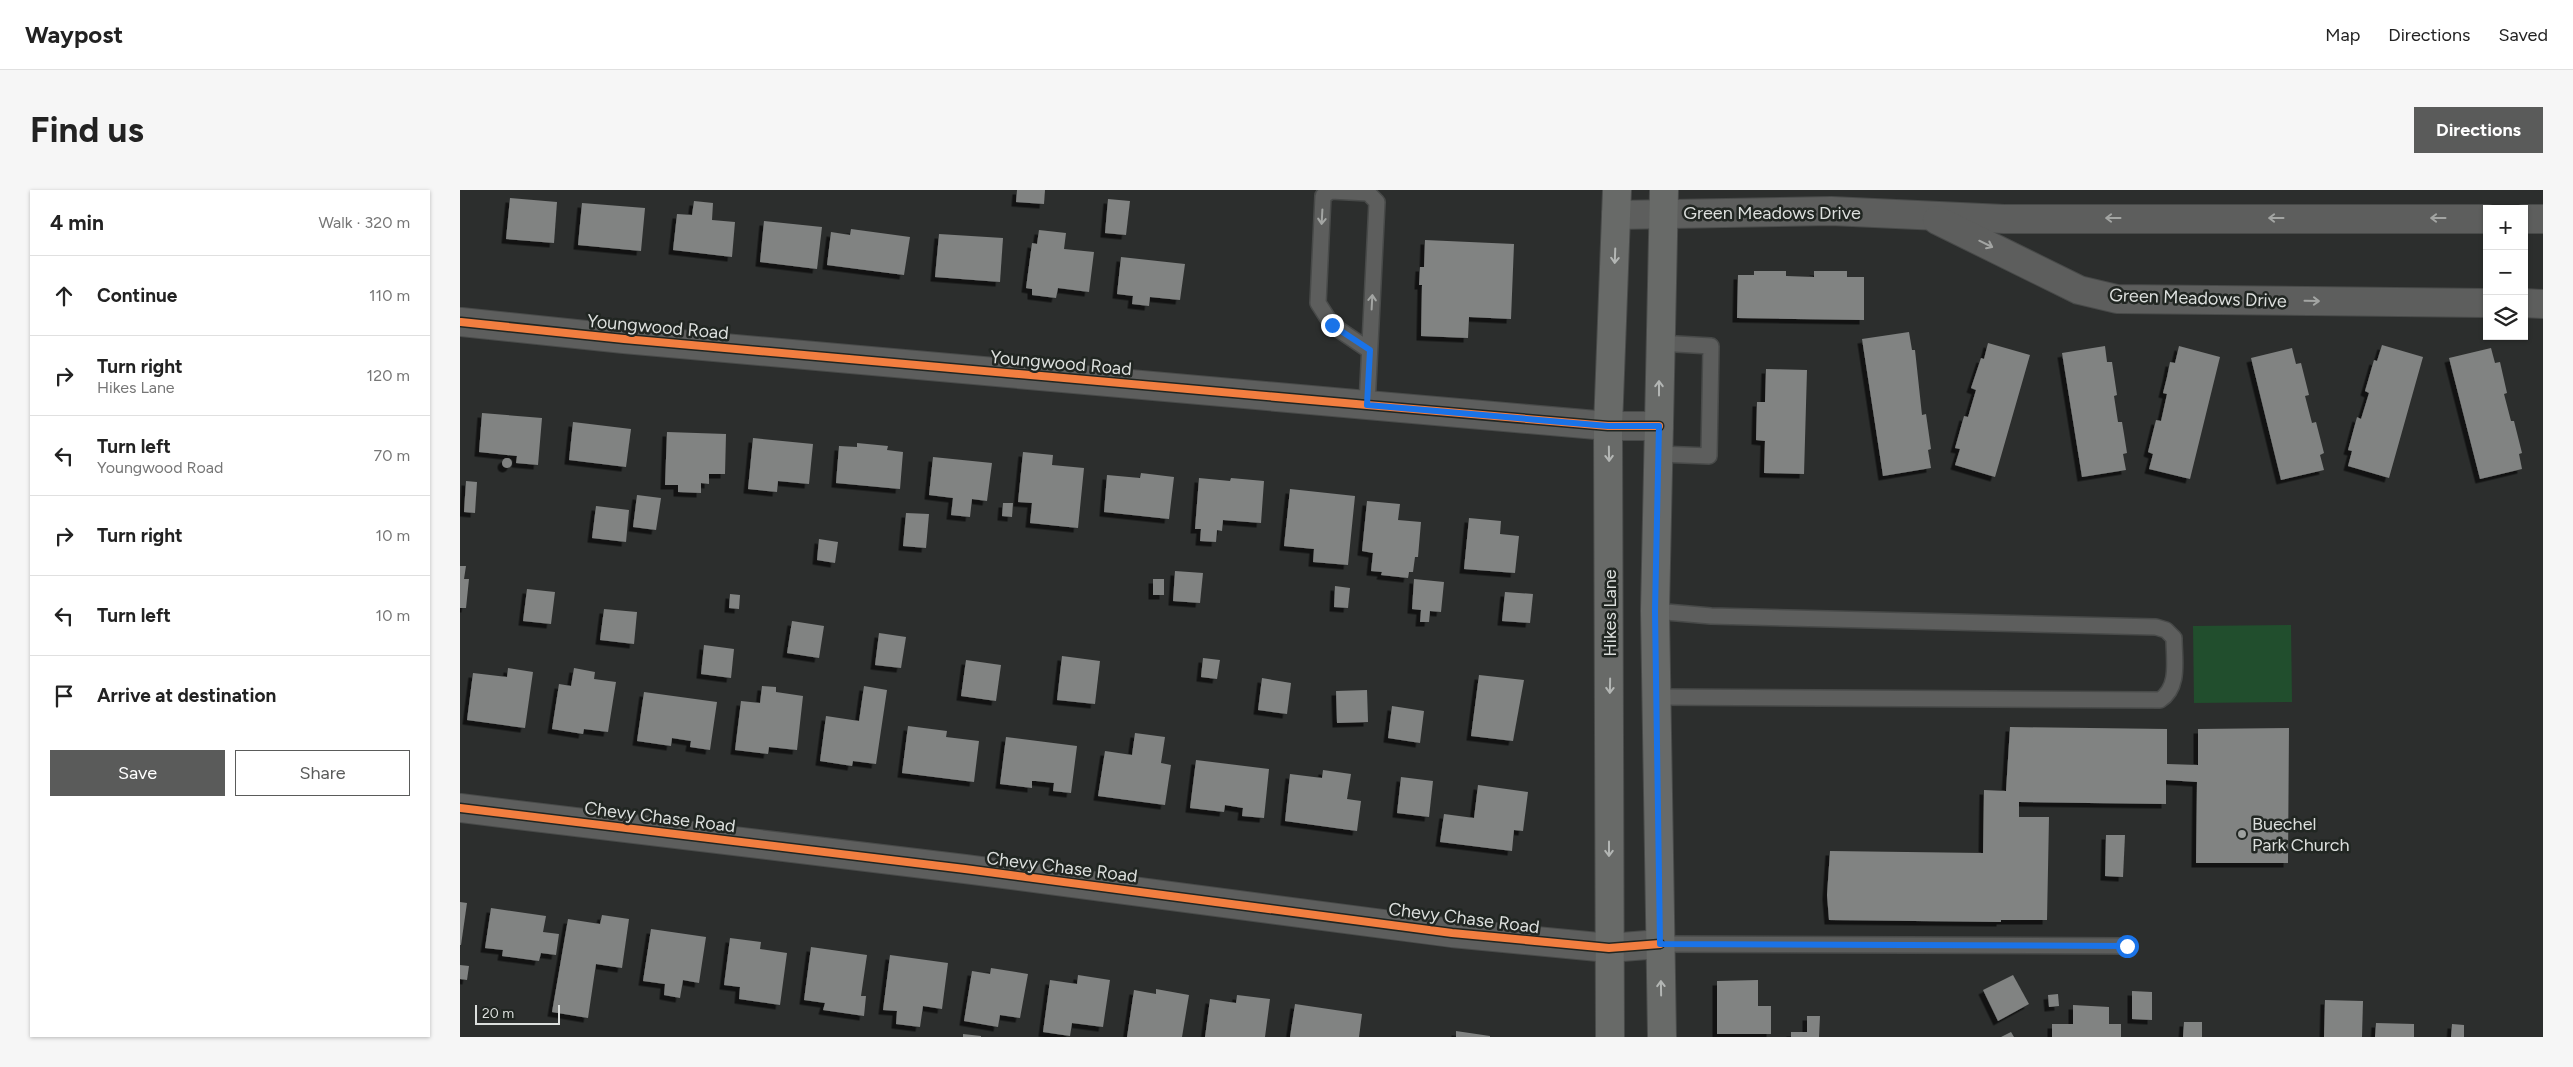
<!DOCTYPE html>
<html lang="en">
<head>
<meta charset="utf-8">
<style>
	body { margin:0; font-family:Figtree,sans-serif; background:#f6f6f6; color:#222 }
	.controls { position:absolute; right:15px; top:15px; display:grid; overflow:hidden; border-radius:0px; box-shadow:0 1px 4px #0004 }
	.controls button { width:45px; height:45px; display:grid; place-items:center; padding:0; border:0; border-bottom:1px solid #e0e0e0; background:#fff; color:#222; font:25px sans-serif }
	.scale { position:absolute; left:15px; bottom:12px; width:85px; box-sizing:border-box; padding-left:5px; border:2px solid #dcdfdd; border-top:0; font-size:14px; line-height:18px; white-space:nowrap; color:#dcdfdd; -webkit-text-stroke:4px #212622; paint-order:stroke }
	.stop { position:absolute; width:15px; height:15px; margin:-11px; border:4px solid #1a73e8; border-radius:50%; background:#fff }
	.stop.end { background:#1a73e8; border-color:#fff; box-shadow:0 1px 5px #0008 }
	.list { margin:0; padding:0; list-style:none }
	h2 { display:flex; justify-content:space-between; align-items:center; height:65px; margin:0; padding:0 20px; font-size:21px }
	h2 small { font-size:16px; font-weight:400; color:#767676 }
	.list li { display:grid; grid-template-columns:32px 1fr auto; gap:15px; align-items:center; box-sizing:border-box; height:80px; padding:0 20px; border-top:1px solid #e0e0e0 }
	.list b { display:block; font-size:19px; white-space:nowrap }
	.list p { margin:0; font-size:16px; white-space:nowrap; color:#767676 }
	.list em { font-size:16px; font-style:normal; color:#767676 }
	.actions { display:flex; gap:10px; padding:15px 20px }
	.actions a { flex:1; padding:11px 0; border:1px solid #5a5b5a; border-radius:0px; text-align:center; font-size:18px; color:#5a5b5a }
	.actions .main { background:#5a5b5a; color:#fff }
	.icon { flex:none; width:28px; height:28px; fill:none; stroke:currentColor; stroke-width:2; stroke-linecap:round; stroke-linejoin:round }
	.map { position:relative; flex:none; width:2083px; height:847px; overflow:hidden; border-radius:0px }
	header { display:flex; align-items:center; gap:30px; box-sizing:border-box; height:70px; padding:0 25px; background:#fff; border-bottom:1px solid #e0e0e0 }
	header strong { font-size:24px }
	nav { display:flex; gap:28px; margin-inline-start:auto; font-size:18px }
	.intro { display:flex; align-items:center; justify-content:space-between; box-sizing:border-box; height:120px; padding:0 30px }
	h1 { margin:0; font-size:35px }
	.button { padding:12px 22px; border-radius:0px; background:#5a5b5a; color:#fff; font-size:18px; font-weight:700 }
	main { display:flex; gap:30px; padding:0 30px }
	aside { flex:1; background:#fff; border-radius:0px; box-shadow:0 1px 4px #0004 }
	.map>svg:first-child { display:block }
	.green { fill:#214e2d }
	.building { fill:#818382; filter:url(#shadow) }
	.lines { fill:none; stroke-linecap:round; stroke-linejoin:round }
	.service-casing { stroke:#484a49; stroke-width:18 }
	.minor-casing { stroke:#484a49; stroke-width:30 }
	.secondary-casing { stroke:#484a49; stroke-width:30 }
	.service { stroke:#5d5e5d; stroke-width:15 }
	.minor { stroke:#5d5e5d; stroke-width:28 }
	.secondary { stroke:#686a68; stroke-width:28 }
	.cycleway-casing { stroke:#212622; stroke-width:11 }
	.cycleway { stroke:#f27e40; stroke-width:8 }
	.oneway { stroke:#a3a5a3 }
	.oneway2 { stroke:#b3b6b4 }
	.route { stroke:#1a73e8; stroke-width:6 }
	.poi-dot { fill:#9ea19f; stroke:#212622; stroke-width:2 }
	.labels { text-anchor:middle; dominant-baseline:central; stroke-width:5; stroke-linejoin:round; paint-order:stroke }
	.street-label { font-size:18px; fill:#dcdfdd; stroke:#212622 }
	.poi-label { font-size:18px; fill:#dcdfdd; stroke:#212622; text-anchor:start }
</style>
</head>
<body>
<header>
<strong>Waypost</strong>
<nav><a>Map</a><a>Directions</a><a>Saved</a></nav>
</header>
<div class="intro"><h1>Find us</h1><a class="button">Directions</a></div>
<main>
<aside>
<h2>4 min<small>Walk · 320 m</small></h2>
<ul class="list">
<li><svg class="icon" aria-label="ahead" viewBox="0 0 24 24"><path d="M12 20V5M6 11l6-6 6 6"/></svg><div><b>Continue</b></div><em>110 m</em></li>
<li><svg class="icon" aria-label="right" viewBox="0 0 24 24"><path d="M7 20v-9h11M14 6l5 5-5 5"/></svg><div><b>Turn right</b><p>Hikes Lane</p></div><em>120 m</em></li>
<li><svg class="icon" aria-label="left" viewBox="0 0 24 24"><path d="M17 20v-9H6M10 6l-5 5 5 5"/></svg><div><b>Turn left</b><p>Youngwood Road</p></div><em>70 m</em></li>
<li><svg class="icon" aria-label="right" viewBox="0 0 24 24"><path d="M7 20v-9h11M14 6l5 5-5 5"/></svg><div><b>Turn right</b></div><em>10 m</em></li>
<li><svg class="icon" aria-label="left" viewBox="0 0 24 24"><path d="M17 20v-9H6M10 6l-5 5 5 5"/></svg><div><b>Turn left</b></div><em>10 m</em></li>
<li><svg class="icon" aria-label="arrive" viewBox="0 0 24 24"><path d="M6 21V4h12l-3 4 3 4H6"/></svg><div><b>Arrive at destination</b></div></li>
</ul>
<div class="actions"><a class="main">Save</a><a>Share</a></div>
</aside>
<div class="map">
<svg width="2083" height="847" viewBox="0 0 2083 847">
	<defs>
		<filter id="shadow"><feDropShadow dx="-4.5" dy="4.5" stdDeviation="0" flood-color="#0009"/></filter>
	</defs>
	<rect width="100%" height="100%" fill="#2c2e2d"/>
	<polygon class="green" points="1831,435 1832,512 1734,513 1733,436"/>
	<g class="building">
		<polygon points="557,0 585,0 584,14 556,12"/>
		<polygon points="50,8 97,12 94,53 46,49"/>
		<polygon points="648,9 670,11 666,45 645,43"/>
		<polygon points="234,11 253,13 252,30 275,32 272,67 213,60 217,24 232,25"/>
		<polygon points="122,13 185,18 181,61 118,55"/>
		<polygon points="304,31 362,37 357,79 300,72"/>
		<polygon points="391,39 450,47 444,85 367,75 371,42 390,45"/>
		<polygon points="579,40 606,43 604,59 634,62 629,102 598,98 596,108 572,105 572,99 566,98 572,53 577,54"/>
		<polygon points="479,44 543,48 540,92 475,87"/>
		<polygon points="965,50 1054,54 1051,129 1009,127 1008,148 961,146 962,95 959,95 960,77 964,77"/>
		<polygon points="661,67 725,74 720,110 690,107 689,116 672,114 673,106 657,104"/>
		<polygon points="1294,81 1326,81 1326,86 1354,87 1354,81 1387,81 1387,87 1404,87 1404,130 1277,128 1278,85 1294,85"/>
		<polygon points="1449,142 1452,160 1455,160 1462,225 1466,224 1471,259 1468,260 1471,278 1423,286 1402,149"/>
		<polygon points="1528,153 1570,165 1535,287 1495,275 1500,259 1495,258 1504,226 1508,227 1516,200 1511,198 1521,168 1524,169"/>
		<polygon points="1922,155 1963,167 1929,288 1888,276 1892,261 1888,260 1897,227 1901,229 1909,203 1905,201 1914,170 1917,171"/>
		<polygon points="1645,156 1647,172 1652,172 1657,205 1654,206 1658,232 1662,232 1664,244 1667,263 1663,264 1666,280 1622,287 1602,163"/>
		<polygon points="1719,156 1760,167 1730,289 1689,279 1693,264 1688,262 1696,230 1701,231 1707,204 1703,203 1707,187 1710,172 1715,173"/>
		<polygon points="1832,158 1836,174 1841,173 1849,205 1845,206 1852,233 1856,232 1864,263 1860,265 1864,280 1821,290 1791,168"/>
		<polygon points="2031,158 2035,173 2040,172 2047,203 2044,204 2051,231 2054,231 2062,263 2059,264 2062,279 2020,289 1989,168"/>
		<polygon points="1306,179 1347,180 1344,284 1304,283 1305,251 1296,250 1297,212 1305,212"/>
		<polygon points="22,223 82,228 78,275 56,273 57,266 19,262"/>
		<polygon points="113,232 171,239 166,277 109,270"/>
		<polygon points="207,242 266,244 265,284 249,284 249,294 241,293 241,303 218,302 218,295 205,295"/>
		<polygon points="293,248 353,254 349,294 318,291 317,302 288,299"/>
		<polygon points="397,253 428,256 427,260 443,262 440,299 376,293 379,256 397,257"/>
		<polygon points="563,262 593,265 592,275 624,278 618,338 570,333 572,313 558,312"/>
		<polygon points="473,267 532,273 527,311 512,309 510,327 491,325 493,308 469,305"/>
		<circle cx="47" cy="273" r="5"/>
		<polygon points="681,283 714,287 709,329 644,322 647,285 680,288"/>
		<polygon points="739,288 770,291 771,288 804,291 801,333 763,330 762,341 757,340 756,352 740,351 741,339 735,339"/>
		<polygon points="6,291 17,292 15,323 4,322"/>
		<polygon points="830,299 895,306 888,375 853,372 854,359 824,356"/>
		<polygon points="177,305 201,308 196,340 173,337"/>
		<polygon points="907,311 940,314 938,330 961,332 958,367 955,367 953,382 949,382 948,388 921,385 922,382 911,381 913,363 902,361"/>
		<polygon points="543,313 553,313 552,327 542,326"/>
		<polygon points="136,316 169,320 166,352 132,348"/>
		<polygon points="446,323 469,324 466,358 443,356"/>
		<polygon points="1009,328 1041,331 1040,344 1059,346 1055,383 1004,379"/>
		<polygon points="359,349 378,352 375,373 357,370"/>
		<polygon points="0,376 6,376 4,389 9,389 6,418 0,418"/>
		<polygon points="715,381 743,383 740,413 713,411"/>
		<rect x="693" y="389" width="11" height="16"/>
		<polygon points="954,389 984,392 981,422 970,421 969,432 960,432 961,420 952,419"/>
		<polygon points="875,396 890,398 888,418 874,417"/>
		<polygon points="67,399 95,402 91,434 63,431"/>
		<polygon points="1045,402 1073,404 1070,433 1042,431"/>
		<polygon points="270,404 280,405 279,419 269,418"/>
		<polygon points="144,419 177,422 174,454 140,450"/>
		<polygon points="332,431 364,436 359,468 327,463"/>
		<polygon points="419,443 446,447 441,478 415,475"/>
		<polygon points="244,455 274,459 271,488 241,484"/>
		<polygon points="602,466 640,471 635,514 597,510"/>
		<polygon points="743,468 760,470 757,489 741,487"/>
		<polygon points="506,470 541,475 536,511 501,506"/>
		<polygon points="48,478 73,482 65,538 7,530 13,483 47,487"/>
		<polygon points="114,478 135,482 134,489 156,492 148,542 124,539 123,544 92,539 99,494 111,496"/>
		<polygon points="1019,485 1064,490 1053,551 1011,546"/>
		<polygon points="802,488 831,493 827,524 798,520"/>
		<polygon points="302,496 316,497 316,502 343,506 337,560 309,557 308,564 275,560 281,511 300,513"/>
		<polygon points="404,496 427,500 416,574 393,571 392,576 360,571 366,526 399,531"/>
		<polygon points="907,500 908,532 877,533 876,501"/>
		<polygon points="184,502 257,512 250,560 230,557 231,551 212,548 211,556 177,551"/>
		<polygon points="932,516 964,521 960,553 928,548"/>
		<polygon points="448,536 487,541 486,547 519,551 514,592 442,583"/>
		<polygon points="1550,537 1707,539 1707,574 1738,575 1738,539 1829,538 1828,673 1736,673 1737,592 1706,590 1706,614 1559,612 1559,627 1589,627 1587,730 1541,730 1541,732 1369,730 1367,705 1370,661 1523,663 1524,600 1546,601"/>
		<polygon points="675,543 705,547 701,573 711,575 705,615 638,606 645,561 672,565"/>
		<polygon points="546,547 617,556 611,603 593,601 594,593 576,591 572,591 572,598 540,594"/>
		<polygon points="736,570 809,579 804,628 782,626 783,618 765,615 764,622 730,618"/>
		<polygon points="863,580 891,584 887,609 901,611 897,641 825,631 830,584 862,588"/>
		<polygon points="941,587 973,591 969,627 937,623"/>
		<polygon points="1018,595 1068,602 1063,641 1054,640 1052,661 980,652 984,624 1014,628"/>
		<polygon points="1646,645 1665,645 1663,687 1645,686"/>
		<polygon points="0,712 7,713 1,755 0,755"/>
		<polygon points="31,718 86,726 83,742 99,744 96,765 81,763 79,771 42,766 43,760 25,758"/>
		<polygon points="142,725 169,729 162,778 136,774 128,828 92,822 108,729 140,734"/>
		<polygon points="191,739 246,747 239,793 223,790 220,808 204,805 205,794 183,791"/>
		<polygon points="270,748 301,752 300,759 327,763 320,815 279,809 280,797 264,795"/>
		<polygon points="351,757 407,765 401,806 406,806 404,826 363,820 365,813 344,810"/>
		<polygon points="430,765 488,773 482,819 463,816 460,837 436,834 437,821 423,820"/>
		<polygon points="0,775 9,776 7,790 0,789"/>
		<polygon points="531,778 568,784 560,828 540,825 538,837 504,831 512,781 530,784"/>
		<polygon points="618,785 650,790 643,837 612,833 610,846 583,842 590,790 617,794"/>
		<polygon points="1553,785 1569,814 1538,831 1523,800"/>
		<polygon points="1298,790 1298,816 1311,816 1311,844 1257,844 1257,791"/>
		<polygon points="696,799 729,805 722,847 667,847 674,800 696,804"/>
		<polygon points="1672,801 1692,802 1692,830 1672,829"/>
		<polygon points="1598,804 1599,816 1589,817 1588,805"/>
		<polygon points="777,805 810,809 805,847 745,847 750,809 776,813"/>
		<polygon points="1865,810 1903,811 1902,847 1864,847"/>
		<polygon points="835,814 902,824 899,847 830,847"/>
		<polygon points="1613,815 1649,817 1649,834 1661,834 1661,847 1592,847 1592,834 1613,834"/>
		<polygon points="1347,826 1360,826 1359,847 1331,847 1331,842 1347,842"/>
		<polygon points="1724,832 1742,832 1742,847 1723,847"/>
		<polygon points="1916,833 1954,834 1954,847 1915,847"/>
		<polygon points="1992,834 2004,835 2004,847 1991,847"/>
		<polygon points="996,841 1030,846 1030,847 996,847"/>
		<polygon points="1551,842 1554,847 1541,847"/>
		<polygon points="503,844 521,846 521,847 503,847"/>
	</g>
	<g class="lines">
		<g class="service-casing">
			<g id="service">
				<polyline points="907,215 917,12 908,3 871,1 863,6 858,113 872,135 909,160"/>
				<polyline points="1199,264 1249,266 1251,156 1199,153"/>
				<path d="M1195 421 1251 426 1696 437 1706 440 1714 448C1714 470 1720 497 1700 510L1197 507"/>
				<polyline points="1200,754 1667,756"/>
			</g>
		</g>
		<g class="minor-casing">
			<g id="minor">
				<polyline points="1156,25 1371,21 1544,29 2027,29"/>
				<polyline points="2064,29 2083,29"/>
				<polyline points="1477,30 1619,100 1657,109 2027,113"/>
				<polyline points="2064,113 2083,114"/>
				<polyline points="1,132 164,149 907,215 1148,236 1199,236"/>
				<polyline points="0,618 505,679 992,743 1149,758 1200,754"/>
			</g>
		</g>
		<g class="secondary-casing">
			<g id="secondary">
				<polyline points="1150,847 1148,236 1157,0"/>
				<polyline points="1202,847 1195,421 1204,0"/>
			</g>
		</g>
		<use href="#service" class="service"/>
		<use href="#minor" class="minor"/>
		<use href="#secondary" class="secondary"/>
		<g class="cycleway-casing">
			<g id="cycleway">
				<polyline points="1,132 164,149 907,215 1148,236 1199,236"/>
				<polyline points="0,618 505,679 992,743 1149,758 1200,754"/>
			</g>
		</g>
		<use href="#cycleway" class="cycleway"/>
	</g>
	<defs><path id="oneway-shaft" d="M-6 0H5M1.5-3L5.5 0L1.5 3" fill="none" stroke-width="1.6" stroke-linecap="round" stroke-linejoin="round" transform="scale(1.25)"/></defs>
	<g class="oneway">
		<use href="#oneway-shaft" transform="translate(862 27) rotate(93)"/>
		<use href="#oneway-shaft" transform="translate(1653 28) rotate(-180)"/>
		<use href="#oneway-shaft" transform="translate(1816 28) rotate(-180)"/>
		<use href="#oneway-shaft" transform="translate(1978 28) rotate(-180)"/>
		<use href="#oneway-shaft" transform="translate(1526 54) rotate(26)"/>
		<use href="#oneway-shaft" transform="translate(1852 111) rotate(1)"/>
		<use href="#oneway-shaft" transform="translate(912 112) rotate(-87)"/>
	</g>
	<g class="oneway2">
		<use href="#oneway-shaft" transform="translate(1155 66) rotate(92)"/>
		<use href="#oneway-shaft" transform="translate(1199 198) rotate(-90)"/>
		<use href="#oneway-shaft" transform="translate(1149 264) rotate(89)"/>
		<use href="#oneway-shaft" transform="translate(1150 496) rotate(91)"/>
		<use href="#oneway-shaft" transform="translate(1149 659) rotate(90)"/>
		<use href="#oneway-shaft" transform="translate(1201 798) rotate(-91)"/>
	</g>
	<g class="lines">
		<polyline class="route" points="872,135 910,160 907,215 1148,236 1199,236 1195,421 1200,754 1667,756"/>
	</g>
	<circle class="poi-dot" cx="1782" cy="644" r="5"/>
	<g class="labels">
		<g class="street-label">
			<text x="1312" y="23">Green Meadows Drive</text>
			<text transform="translate(1738 108) rotate(2)">Green Meadows Drive</text>
			<text transform="translate(198 137) rotate(5)">Youngwood Road</text>
			<text transform="translate(601 173) rotate(5)">Youngwood Road</text>
			<text transform="translate(1150 423) rotate(-90)">Hikes Lane</text>
			<text transform="translate(200 627) rotate(7)">Chevy Chase Road</text>
			<text transform="translate(602 677) rotate(7)">Chevy Chase Road</text>
			<text transform="translate(1004 728) rotate(7)">Chevy Chase Road</text>
		</g>
		<g class="poi-label">
			<text x="1792" y="634">Buechel<tspan x="1792" dy="21">Park Church</tspan></text>
		</g>
	</g>
</svg>
<div class="controls">
<button>+</button>
<button>−</button>
<button><svg class="icon" aria-label="layers" viewBox="0 0 24 24"><path d="M12 4l9 5-9 5-9-5zM3 14l9 5 9-5"/></svg></button>
</div>
<div class="scale">20 m</div>
<div class="stop" style="left:1667px;top:756px"></div>
<div class="stop end" style="left:872px;top:135px"></div>
</div>
</main>
</body>
</html>
